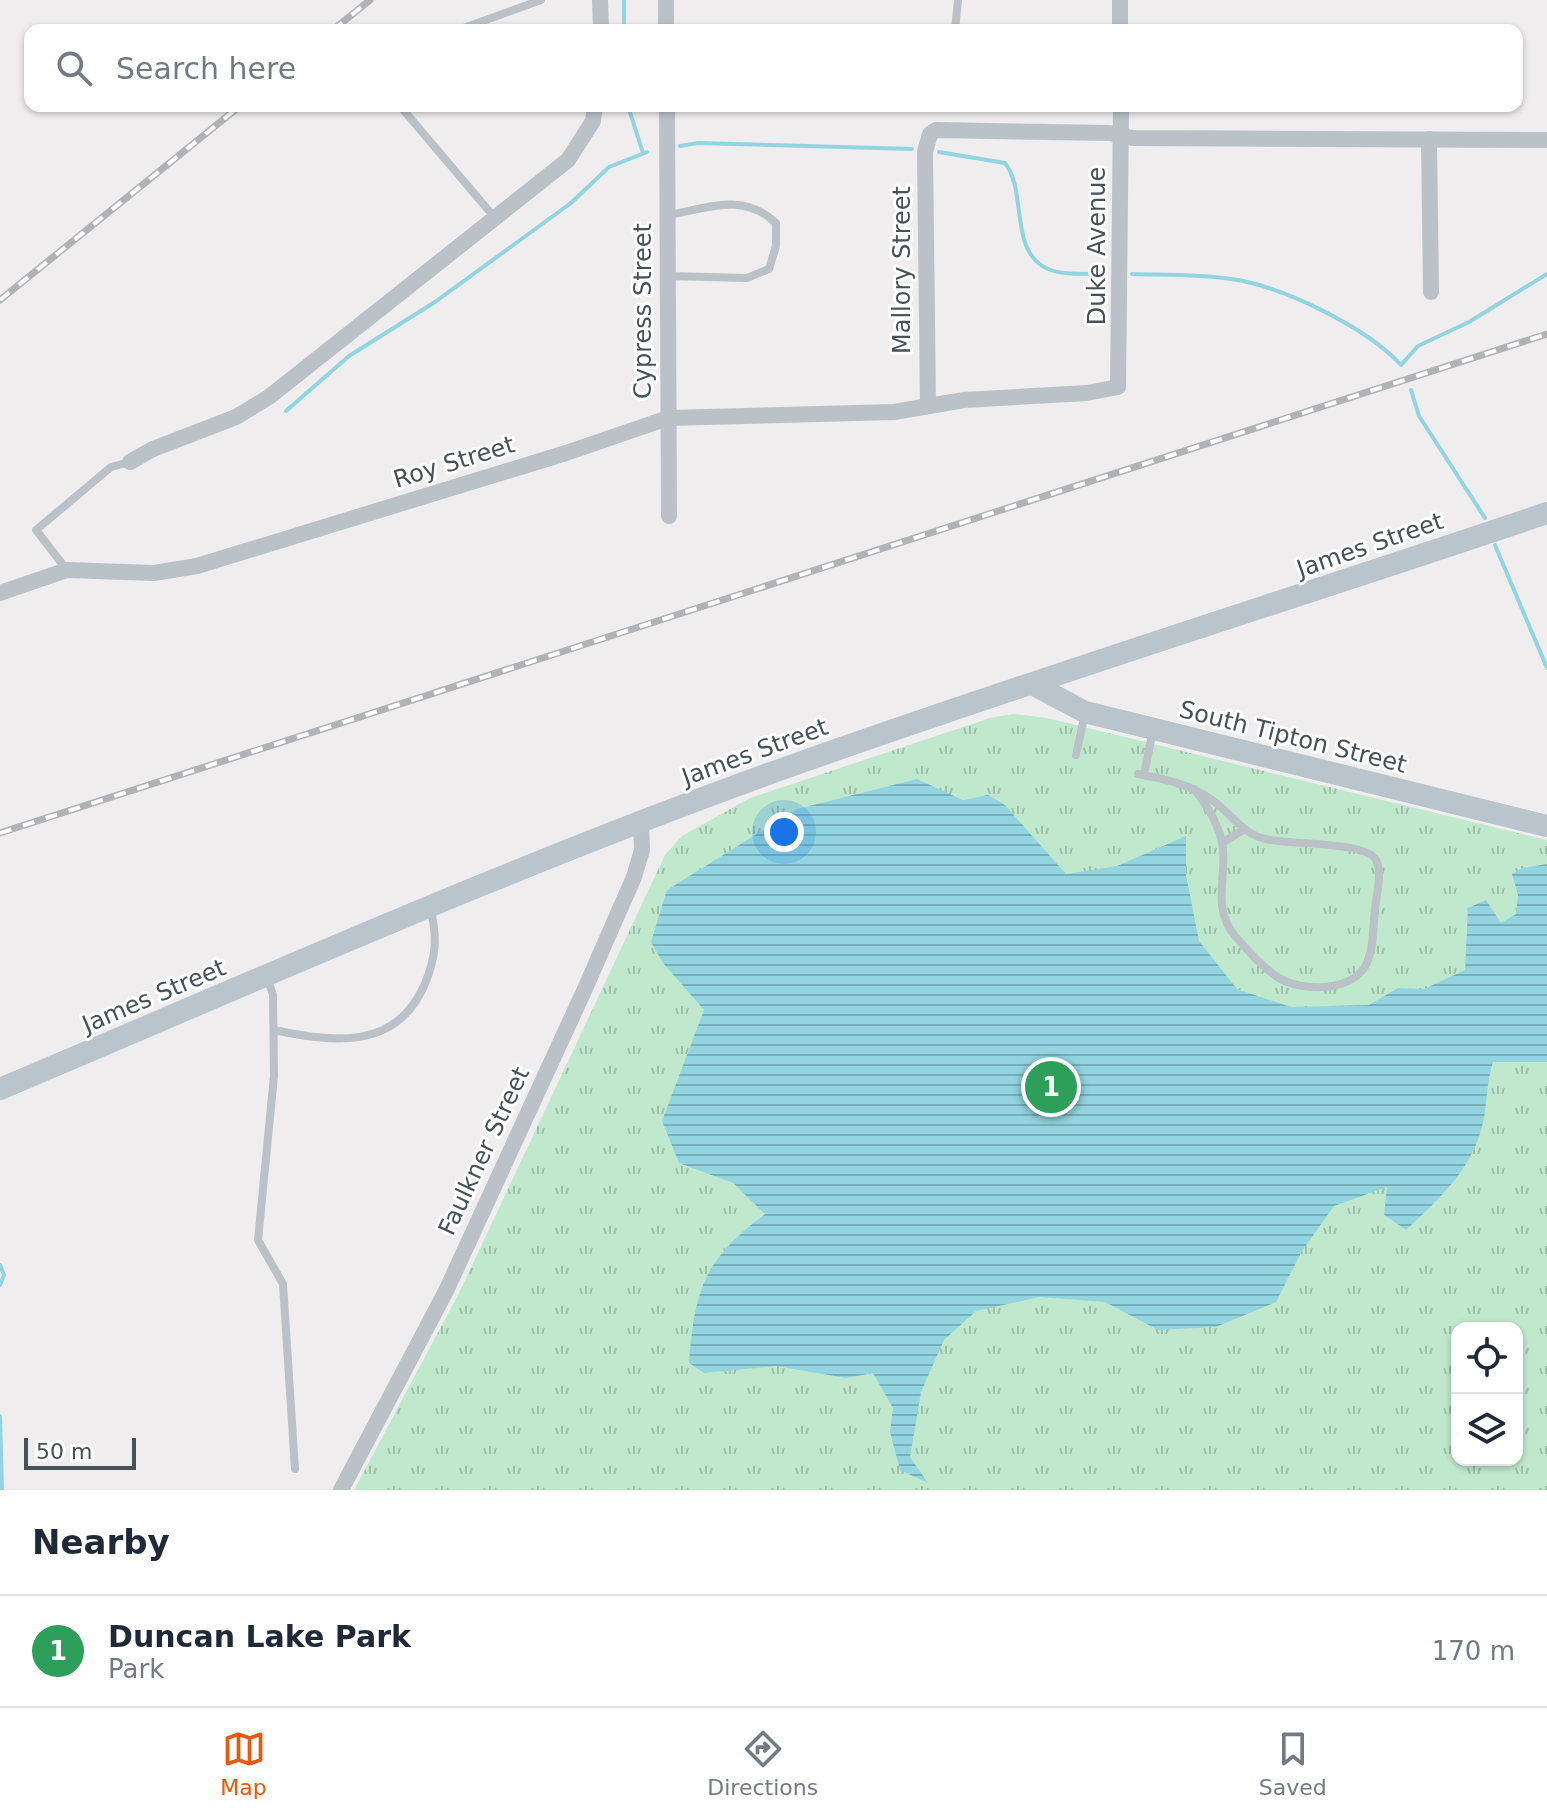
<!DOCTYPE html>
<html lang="en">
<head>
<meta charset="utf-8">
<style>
	body { margin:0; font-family:"DejaVu Sans",sans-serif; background:#f2f2f3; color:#1f2937 }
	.controls { position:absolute; right:24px; bottom:24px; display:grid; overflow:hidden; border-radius:16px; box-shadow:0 2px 6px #0004 }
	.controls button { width:72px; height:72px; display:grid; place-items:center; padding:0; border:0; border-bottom:2px solid #e0e1e3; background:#fff; color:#1f2937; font:40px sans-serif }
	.scale { position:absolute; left:24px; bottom:20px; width:112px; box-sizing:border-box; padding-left:8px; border:4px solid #475157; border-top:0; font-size:22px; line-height:28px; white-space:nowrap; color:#475157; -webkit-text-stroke:6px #fff; paint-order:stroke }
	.you { position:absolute; left:784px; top:832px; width:28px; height:28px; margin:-20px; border:6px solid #fff; border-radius:50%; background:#1a73e8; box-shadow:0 0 0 12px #1a73e833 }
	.badge { display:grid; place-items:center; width:52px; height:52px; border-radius:50%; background:#ea580c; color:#fff; font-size:26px; font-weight:700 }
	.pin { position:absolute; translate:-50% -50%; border:4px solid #fff; box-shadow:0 2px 8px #0006 }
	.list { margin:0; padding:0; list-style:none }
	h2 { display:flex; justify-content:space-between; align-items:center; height:104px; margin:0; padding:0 32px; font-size:34px }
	h2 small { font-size:26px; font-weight:400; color:#747a83 }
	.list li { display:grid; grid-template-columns:52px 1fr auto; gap:24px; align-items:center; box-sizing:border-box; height:112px; padding:0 32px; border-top:2px solid #e0e1e3 }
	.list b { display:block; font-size:30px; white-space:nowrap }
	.list p { margin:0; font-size:26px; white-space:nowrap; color:#747a83 }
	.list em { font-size:26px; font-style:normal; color:#747a83 }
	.icon { flex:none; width:44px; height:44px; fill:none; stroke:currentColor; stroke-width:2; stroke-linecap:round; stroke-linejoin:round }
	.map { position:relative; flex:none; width:1547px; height:1490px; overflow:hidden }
	.search { position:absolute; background:#fff; box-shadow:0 2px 6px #0004; left:24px; right:24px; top:24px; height:88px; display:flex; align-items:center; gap:20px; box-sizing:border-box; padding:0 28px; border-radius:16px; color:#747a83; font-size:30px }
	.sheet { height:216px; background:#fff }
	nav { display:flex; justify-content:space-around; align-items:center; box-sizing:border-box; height:112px; border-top:2px solid #e0e1e3; background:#fff; font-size:22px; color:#747a83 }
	nav a { display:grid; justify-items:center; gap:4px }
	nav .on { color:#ea580c }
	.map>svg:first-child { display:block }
	.park { fill:url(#park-tufts); fill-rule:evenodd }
	.water { fill:url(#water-rules) }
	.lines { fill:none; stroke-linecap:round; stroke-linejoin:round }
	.stream { stroke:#92d5e0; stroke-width:4 }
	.lane { stroke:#bac2c7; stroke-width:8 }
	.street { stroke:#bac2c7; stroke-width:16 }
	.secondary { stroke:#bac4cc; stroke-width:22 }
	.rail-casing { stroke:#b0b2b6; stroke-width:7 }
	.rail { stroke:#fff; stroke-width:4; stroke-dasharray:12; stroke-linecap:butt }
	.labels { text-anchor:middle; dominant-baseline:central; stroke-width:6; stroke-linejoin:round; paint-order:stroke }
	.street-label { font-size:24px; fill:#475157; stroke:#fff }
</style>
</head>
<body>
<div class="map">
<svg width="1547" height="1490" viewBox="0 0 1547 1490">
	<defs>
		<pattern id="park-tufts" width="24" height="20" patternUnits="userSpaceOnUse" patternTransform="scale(2)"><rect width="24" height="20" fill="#c0e8cd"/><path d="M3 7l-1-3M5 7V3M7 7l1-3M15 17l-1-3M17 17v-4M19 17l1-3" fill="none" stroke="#9ebea9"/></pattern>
		<pattern id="water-rules" width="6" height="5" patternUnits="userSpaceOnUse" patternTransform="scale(2)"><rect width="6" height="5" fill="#92d5e0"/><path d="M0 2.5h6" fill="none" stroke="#79afb8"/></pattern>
	</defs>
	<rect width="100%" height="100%" fill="#efeded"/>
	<path class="park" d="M1013 714 1047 718 1547 840V1490H354L460 1291 665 855 682 836 750 798 990 718ZM1457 1328H1517V1460H1457Z"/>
	<path class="water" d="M917 779 963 800 988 795 1005 805 1066 874 1117 866 1186 836V875L1199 941 1237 989 1291 1007 1369 1005 1398 988 1424 989 1465 970 1468 908 1486 900 1501 923 1516 914 1518 895 1512 874 1522 868 1547 864V1062H1493C1487 1081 1487 1099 1484 1118 1475 1167 1440 1198 1406 1230L1384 1215 1387 1187 1334 1206 1302 1251 1276 1302 1216 1327 1158 1330 1105 1302 1040 1297 976 1311 944 1340 921 1392 910 1457 928 1483 900 1470 890 1432 893 1408 873 1373 846 1378 776 1366 704 1373 689 1363C695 1288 704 1260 765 1214L733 1183 679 1163 662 1121 704 1010 663 963 651 942 667 890 797 809Z"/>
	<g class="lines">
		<g class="stream">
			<polyline points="624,0 624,30"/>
			<polyline points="628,106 643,153"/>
			<polyline points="680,146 698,143 912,149"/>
			<path d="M939 152 1005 163C1028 193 1008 251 1048 269 1064 276 1088 273 1105 274"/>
			<path d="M1132 274C1164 275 1198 274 1231 279 1282 286 1366 327 1401 365L1418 346 1469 322 1547 274"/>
			<polyline points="1411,390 1419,416 1485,518"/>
			<polyline points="286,411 349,356 435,302 571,203 609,167 647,152"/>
			<polyline points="1495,545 1547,668"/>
			<polyline points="0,1265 4,1275 0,1285"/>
			<polyline points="0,1416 2,1490"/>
		</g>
		<g class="lane">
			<polyline points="458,30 541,0"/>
			<polyline points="955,30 958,0"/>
			<polyline points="400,106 495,218"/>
			<path d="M667 276 747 278 769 269 776 246V223C743 192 709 208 668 215"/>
			<polyline points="67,570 36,530 111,467 130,462"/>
			<polyline points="1076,755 1085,713"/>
			<path d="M1138 774C1164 779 1190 784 1212 800 1231 813 1241 833 1265 839 1288 845 1366 841 1376 860 1383 873 1376 895 1375 909 1373 925 1374 947 1367 963 1354 992 1302 992 1279 978 1263 968 1248 951 1235 936 1212 908 1226 881 1223 849 1221 828 1207 805 1194 789"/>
			<polyline points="1144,775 1153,730"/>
			<polyline points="1222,843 1243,830"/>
			<polyline points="267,977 273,995 274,1076 258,1240 283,1284 295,1469"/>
			<path d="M274 1030C332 1042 395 1051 424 986 436 958 438 937 430 908"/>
		</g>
		<g class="street">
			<polyline points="600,0 601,30"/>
			<polyline points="666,0 666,30"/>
			<polyline points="1120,0 1120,30"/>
			<polyline points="667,106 669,516"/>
			<polyline points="1429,139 1431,292"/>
			<polyline points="928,406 925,152 930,134 936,130 1110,133 1133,138 1547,140"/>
			<polyline points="130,462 153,449 236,417 269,397 568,160 593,121 595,106"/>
			<polyline points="0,593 67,570 154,573 197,566 566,453 668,418 894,412 964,400 1087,393 1118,387 1121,106"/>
			<polyline points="341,1490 446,1291 584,991 634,877 642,850 641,822"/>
		</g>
		<g class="secondary">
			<polyline points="1032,684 1085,712 1547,826"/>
			<path d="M0 1089C265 977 528 859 799 763 1047 675 1298 597 1547 513"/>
		</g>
		<g class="rail-casing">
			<g id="rail">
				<polyline points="333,30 370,0"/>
				<polyline points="0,300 240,106"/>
				<polyline points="0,833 1547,334"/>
			</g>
		</g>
		<use href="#rail" class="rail"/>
	</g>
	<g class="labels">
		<g class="street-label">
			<text transform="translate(1097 246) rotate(-90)">Duke Avenue</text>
			<text transform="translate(902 270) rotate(-90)">Mallory Street</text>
			<text transform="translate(643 311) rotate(-90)">Cypress Street</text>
			<text transform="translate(454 462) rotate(-17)">Roy Street</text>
			<text transform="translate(1370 545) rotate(-19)">James Street</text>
			<text transform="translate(1293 737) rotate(14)">South Tipton Street</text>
			<text transform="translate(755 752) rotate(-20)">James Street</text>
			<text transform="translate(154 996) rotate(-23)">James Street</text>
			<text transform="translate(484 1151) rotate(-65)">Faulkner Street</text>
		</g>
	</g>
</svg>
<div class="controls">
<button><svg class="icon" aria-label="locate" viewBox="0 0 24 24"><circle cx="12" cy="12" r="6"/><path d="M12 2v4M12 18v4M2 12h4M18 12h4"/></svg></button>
<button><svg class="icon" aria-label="layers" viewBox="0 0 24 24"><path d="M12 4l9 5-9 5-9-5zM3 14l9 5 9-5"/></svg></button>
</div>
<div class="scale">50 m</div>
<div class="you"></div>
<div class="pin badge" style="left:1051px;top:1087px;background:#2e9e5b">1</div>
<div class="search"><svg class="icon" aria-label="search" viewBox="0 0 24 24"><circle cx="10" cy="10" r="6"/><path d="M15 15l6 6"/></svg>Search here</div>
</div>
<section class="sheet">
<h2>Nearby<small></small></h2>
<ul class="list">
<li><span class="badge" style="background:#2e9e5b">1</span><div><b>Duncan Lake Park</b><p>Park</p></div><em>170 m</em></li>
</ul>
</section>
<nav>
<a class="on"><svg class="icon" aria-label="map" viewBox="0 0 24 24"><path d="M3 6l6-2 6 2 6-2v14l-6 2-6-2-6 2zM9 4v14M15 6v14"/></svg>Map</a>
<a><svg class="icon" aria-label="directions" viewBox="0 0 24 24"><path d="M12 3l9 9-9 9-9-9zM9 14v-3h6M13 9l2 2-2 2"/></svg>Directions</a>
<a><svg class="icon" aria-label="saved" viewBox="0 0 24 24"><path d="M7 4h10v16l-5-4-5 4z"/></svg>Saved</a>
</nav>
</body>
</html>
